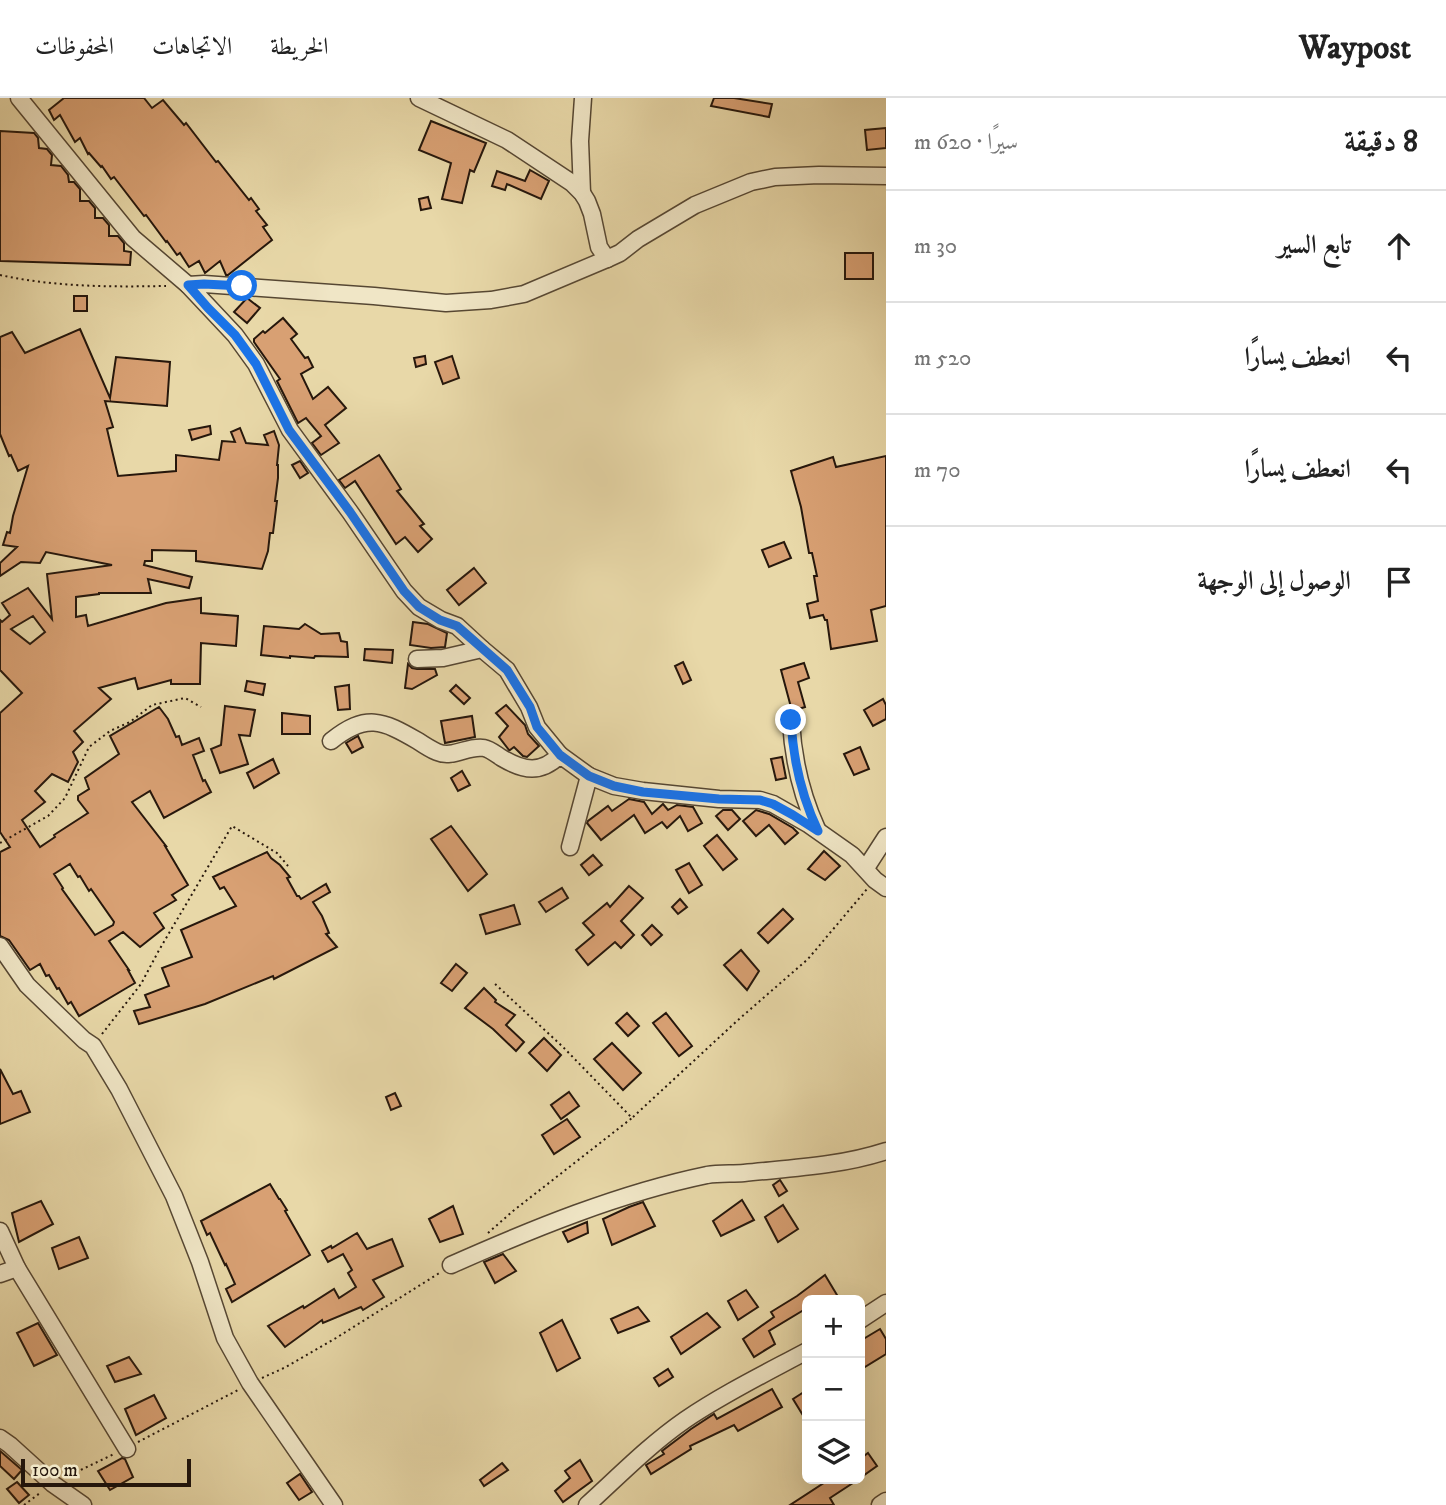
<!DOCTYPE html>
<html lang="ar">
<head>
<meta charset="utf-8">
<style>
	body { margin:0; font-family:"IM FELL DW Pica",Amiri,serif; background:#f6f6f6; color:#222; direction:rtl }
	.controls { position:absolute; right:21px; bottom:21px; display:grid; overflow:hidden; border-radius:10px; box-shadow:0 7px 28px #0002 }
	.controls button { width:63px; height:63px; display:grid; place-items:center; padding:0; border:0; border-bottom:2px solid #e0e0e0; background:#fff; color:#222; font:35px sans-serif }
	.scale { position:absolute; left:21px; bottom:18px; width:170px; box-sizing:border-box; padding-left:7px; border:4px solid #26170c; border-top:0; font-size:19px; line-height:24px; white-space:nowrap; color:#26170c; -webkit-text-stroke:5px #f0e6c6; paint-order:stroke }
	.stop { position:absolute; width:21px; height:21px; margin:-16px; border:5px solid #1a73e8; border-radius:50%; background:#fff }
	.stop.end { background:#1a73e8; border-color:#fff; box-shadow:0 2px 7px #0008 }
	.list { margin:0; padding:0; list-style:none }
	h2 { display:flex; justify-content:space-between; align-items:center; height:91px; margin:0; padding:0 28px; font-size:30px }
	h2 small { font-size:23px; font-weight:400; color:#767676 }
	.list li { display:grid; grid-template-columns:46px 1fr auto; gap:21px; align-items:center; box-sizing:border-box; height:112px; padding:0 28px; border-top:2px solid #e0e0e0 }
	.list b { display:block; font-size:26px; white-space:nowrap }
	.list em { font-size:23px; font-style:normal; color:#767676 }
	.icon { flex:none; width:38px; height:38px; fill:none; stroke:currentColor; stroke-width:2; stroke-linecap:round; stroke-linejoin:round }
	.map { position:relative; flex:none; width:886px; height:1407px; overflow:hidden; direction:ltr }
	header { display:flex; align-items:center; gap:42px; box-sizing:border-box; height:98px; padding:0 35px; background:#fff; border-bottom:2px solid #e0e0e0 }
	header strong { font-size:33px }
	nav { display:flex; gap:38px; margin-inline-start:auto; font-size:24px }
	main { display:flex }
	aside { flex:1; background:#fff }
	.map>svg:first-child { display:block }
	.building { fill:#d8a073; stroke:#26170c; stroke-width:2; fill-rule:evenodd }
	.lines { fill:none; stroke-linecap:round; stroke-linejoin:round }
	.minor-casing { stroke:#564733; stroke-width:19 }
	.path { stroke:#26170c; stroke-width:2; stroke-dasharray:2 3.5; stroke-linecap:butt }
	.minor { stroke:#f0e6c6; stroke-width:16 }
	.route { stroke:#1a73e8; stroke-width:9 }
</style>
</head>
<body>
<header>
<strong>Waypost</strong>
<nav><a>الخريطة</a><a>الاتجاهات</a><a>المحفوظات</a></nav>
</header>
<main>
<aside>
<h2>8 دقيقة<small>سيرًا · 620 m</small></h2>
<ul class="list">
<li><svg class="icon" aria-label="ahead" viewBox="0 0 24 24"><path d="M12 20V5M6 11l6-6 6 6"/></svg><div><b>تابع السير</b></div><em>30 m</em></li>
<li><svg class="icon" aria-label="left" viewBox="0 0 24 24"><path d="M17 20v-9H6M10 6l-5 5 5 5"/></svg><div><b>انعطف يسارًا</b></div><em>520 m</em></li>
<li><svg class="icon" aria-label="left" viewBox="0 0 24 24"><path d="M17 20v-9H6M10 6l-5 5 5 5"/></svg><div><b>انعطف يسارًا</b></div><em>70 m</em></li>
<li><svg class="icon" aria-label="arrive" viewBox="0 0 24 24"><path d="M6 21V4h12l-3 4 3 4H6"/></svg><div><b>الوصول إلى الوجهة</b></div></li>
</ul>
</aside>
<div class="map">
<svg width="886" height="1407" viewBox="0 0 886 1407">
	<rect width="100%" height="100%" fill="#e8d8a8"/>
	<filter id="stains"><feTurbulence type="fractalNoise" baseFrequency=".00286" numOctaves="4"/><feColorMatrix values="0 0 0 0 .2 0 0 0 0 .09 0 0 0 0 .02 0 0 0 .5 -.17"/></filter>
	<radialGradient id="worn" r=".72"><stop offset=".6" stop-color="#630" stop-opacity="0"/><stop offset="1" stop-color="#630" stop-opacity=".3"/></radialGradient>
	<g class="building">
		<polygon points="64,0 144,0 152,10 163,2 184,27 186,25 216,64 218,63 249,102 251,100 259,111 256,113 267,127 263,129 272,142 228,177 226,177 220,163 205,175 199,163 189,169 180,155 177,157 167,143 166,144 146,117 144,118 114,79 111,81 102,68 101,69 89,55 88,56 80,40 75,44 60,17 54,22 49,12"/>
		<polygon points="714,0 734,0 772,6 769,19 711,8"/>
		<polygon points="431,23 486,45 474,74 470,72 462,105 442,101 451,65 419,52"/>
		<polygon points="886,30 886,50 867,52 865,32"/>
		<polygon points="0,33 34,35 38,40 39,50 47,51 52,57 51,67 61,68 68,77 69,84 74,84 80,91 80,103 89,103 95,110 95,120 103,120 109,127 109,138 118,138 124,145 124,153 131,154 130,167 0,163"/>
		<polygon points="530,72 549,83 541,101 507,86 505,92 492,88 497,73 525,83"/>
		<polygon points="428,99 431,110 421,112 419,101"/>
		<rect x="845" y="155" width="28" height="26"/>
		<rect x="74" y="198" width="13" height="15"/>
		<polygon points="247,200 260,210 247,225 234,214"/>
		<polygon points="283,220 297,236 291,241 305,260 308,259 313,269 301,276 313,301 328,289 346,310 325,327 339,345 321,357 312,345 321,338 306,320 298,325 277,283 280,281 254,244 254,241 263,233 265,235"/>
		<path d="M80 231 110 300 116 259 170 264 167 308 105 303 113 329 107 331 118 378 176 373V357L219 362 222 343 235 344 231 334 240 330 246 345 268 347 264 337 274 333 279 347 277 367H278V380L275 403H277L273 435H270L268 453 262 471 196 463V453L152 452V463H145L144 467 192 479 189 490 148 481 151 495H99V496L76 499V519L86 517 88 528 166 505 201 500V515L238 518 236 548 201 545 200 586H171V582L138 591 135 580 99 590 111 601 74 633 83 644 73 654 78 664 68 684 52 676 35 693 45 704 22 722 40 749 55 739 54 737 88 715 78 702V698L89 691 85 680 119 656 110 638 159 609 168 621 176 639 179 638 182 647 199 640 204 653 193 657 203 683 205 682 211 694 164 720 150 693 132 704 166 748H165L188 787 172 797 176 802 154 815 164 830 140 849 123 834 109 843 129 872H128L135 885 79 918 71 904 68 906 59 890 57 891 49 877 46 878 40 866 30 872 9 842 0 838V754L10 749 0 734V615L22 595 0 572V522L2 524 10 517 2 505 28 490 52 521 47 476 112 467 46 454 40 465 21 464 0 478V465L17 449 3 447 7 434 10 435 13 418 28 368 18 373 11 357 9 358 0 336V239L12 234 25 255ZM33 518 45 534 30 546 11 531ZM70 766 78 779 80 778 89 793 91 791 114 824 113 827 95 837 62 791 63 790 54 776Z"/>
		<polygon points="425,258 426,266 416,269 414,260"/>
		<polygon points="452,258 459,280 443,286 435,264"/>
		<polygon points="210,328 211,336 192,342 189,332"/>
		<polygon points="379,357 401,391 397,393 424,426 420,428 432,441 418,454 405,439 396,446 355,383 345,390 339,382"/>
		<polygon points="886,358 886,508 871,512 877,543 831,551 827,522 825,522 823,517 810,520 807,506 818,503 814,478 817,478 812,455 809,455 801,409 791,373 833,359 836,369"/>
		<polygon points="300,363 308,375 300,380 292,367"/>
		<polygon points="784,444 791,460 769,469 762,452"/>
		<polygon points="474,470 486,485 459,507 447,492"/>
		<polygon points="413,524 428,526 447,535 445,549 431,550 410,547"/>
		<polygon points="305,526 321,536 339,535 341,543 347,544 348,559 315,558 314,560 290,558 290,560 261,557 264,528 299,531"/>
		<polygon points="365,551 393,552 392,565 364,562"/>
		<polygon points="683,564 691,582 683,586 675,568"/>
		<polygon points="804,565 809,580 798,584 805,609 792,613 781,572"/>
		<polygon points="408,566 412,570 417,571 435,571 437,577 412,591 405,590"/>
		<polygon points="247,583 265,586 263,597 245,593"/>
		<polygon points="349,587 350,611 338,612 335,589"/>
		<polygon points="456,587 470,600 464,606 450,593"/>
		<polygon points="883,601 886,607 886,621 873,628 864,612"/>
		<polygon points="506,607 525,627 528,636 539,648 527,659 523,658 514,649 510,652 509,652 499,639 508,628 496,615"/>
		<polygon points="225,608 255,612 250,638 239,637 248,666 220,675 211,651 221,647"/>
		<polygon points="282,615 310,618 310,636 282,636"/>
		<polygon points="472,618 475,639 445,645 441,623"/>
		<polygon points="358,638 363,649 352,655 346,645"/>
		<polygon points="860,649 869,671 854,677 844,656"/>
		<polygon points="782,659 786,680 776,682 771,661"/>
		<polygon points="273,661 279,675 254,690 247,675"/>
		<polygon points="462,673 470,687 458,693 451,680"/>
		<polygon points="629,701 644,704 652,716 663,706 668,712 677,707 693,709 702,725 688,733 680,718 667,730 662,724 645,735 634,717 601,742 587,725 588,723 608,708 612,713"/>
		<polygon points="723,712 732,712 740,721 728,732 716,718"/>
		<polygon points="756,712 769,716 793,730 798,735 785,746 769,727 756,738 743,723"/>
		<polygon points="451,728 487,776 468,793 431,741"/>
		<polygon points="717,737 737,761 723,772 704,748"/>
		<polygon points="824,753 840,768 825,782 808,771"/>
		<polygon points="267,754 271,760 280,767 290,779 287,780 297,798 299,798 301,801 326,786 330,794 313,804 322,818 329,835 326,836 337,849 274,881 273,878 205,906 139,926 134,913 150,909 145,897 169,888 162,870 192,859 181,832 236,808 224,789 220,791 213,779"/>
		<polygon points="593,757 602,767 589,777 581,767"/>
		<polygon points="689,765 702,787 689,795 676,772"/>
		<polygon points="629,788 643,800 621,823 634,837 621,850 615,844 588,867 576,852 594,837 583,825 607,805 610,809"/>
		<polygon points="562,790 568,800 546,814 539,804"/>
		<polygon points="680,801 687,809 678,816 672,809"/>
		<polygon points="514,807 520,826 486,836 480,817"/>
		<polygon points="783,811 793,821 768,845 758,835"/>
		<polygon points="652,827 662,837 651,847 642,837"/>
		<polygon points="741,852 759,873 747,892 724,867"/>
		<polygon points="456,866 467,875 452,893 441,885"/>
		<polygon points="484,890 496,902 495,904 515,917 506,927 524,944 516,953 493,931 465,910"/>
		<polygon points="627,915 639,928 628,938 616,925"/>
		<polygon points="666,915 692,948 679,958 653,925"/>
		<polygon points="544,940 561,957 547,973 529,955"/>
		<polygon points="612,945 641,975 623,992 594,961"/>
		<polygon points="0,971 13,996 21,993 30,1014 0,1026"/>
		<polygon points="569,994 579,1008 561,1021 551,1007"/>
		<polygon points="395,995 401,1008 391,1012 386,999"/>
		<polygon points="567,1021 580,1039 554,1056 542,1037"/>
		<polygon points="780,1082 787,1093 779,1098 773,1087"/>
		<polygon points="270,1086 279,1101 280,1101 287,1112 285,1113 310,1157 232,1204 226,1191 235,1186 226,1166 225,1167 210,1135 207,1137 201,1123"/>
		<polygon points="742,1102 754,1122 721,1138 713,1123"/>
		<polygon points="41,1103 53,1126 19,1144 12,1115"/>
		<polygon points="643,1104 655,1128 612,1147 603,1121 629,1109"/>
		<polygon points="783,1107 798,1131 778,1144 765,1119"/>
		<polygon points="453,1108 463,1136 440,1144 429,1121"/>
		<polygon points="587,1124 588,1135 568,1144 563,1134"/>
		<polygon points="357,1135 367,1151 392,1141 403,1168 373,1182 384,1199 363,1212 361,1209 323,1225 322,1222 285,1249 268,1228 303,1208 304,1210 334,1191 339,1200 356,1189 348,1175 352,1172 343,1156 328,1164 322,1153 331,1148 332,1150"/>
		<polygon points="79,1139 88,1160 59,1171 52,1150"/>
		<polygon points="503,1156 516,1173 495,1185 484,1164"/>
		<polygon points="825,1177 840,1202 807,1202 807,1210 769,1233 775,1246 754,1259 743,1241 774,1219 771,1214 797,1198"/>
		<polygon points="746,1192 758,1209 738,1222 728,1203"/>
		<polygon points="638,1209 649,1223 618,1235 611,1221"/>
		<polygon points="707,1215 720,1229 681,1256 671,1239"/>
		<polygon points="562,1222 580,1260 557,1273 540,1235"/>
		<polygon points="38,1225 57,1257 34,1268 17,1235"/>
		<polygon points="880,1231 886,1241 886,1256 860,1272 860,1243"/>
		<polygon points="129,1259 141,1276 115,1284 107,1268"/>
		<polygon points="668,1271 673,1279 659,1288 654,1280"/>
		<polygon points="772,1291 782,1309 738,1333 734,1327 690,1348 691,1351 651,1376 646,1367 664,1356 662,1353 691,1331 714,1316 717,1321"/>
		<polygon points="807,1292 807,1324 793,1301"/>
		<polygon points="154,1297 166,1320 136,1337 125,1311"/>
		<polygon points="0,1353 22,1372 14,1381 0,1368"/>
		<polygon points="868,1355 877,1368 860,1380 860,1361"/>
		<polygon points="122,1360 125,1361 133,1379 110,1392 98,1373"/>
		<polygon points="580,1362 592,1383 563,1404 555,1393 570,1380 565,1373"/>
		<polygon points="502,1365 508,1372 484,1388 480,1382"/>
		<polygon points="300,1376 312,1394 299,1402 287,1385"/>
		<polygon points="830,1381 859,1381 830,1400 834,1407 790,1407"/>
		<polygon points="17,1384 29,1397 19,1405 7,1391"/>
	</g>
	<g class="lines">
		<g class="minor-casing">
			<g id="minor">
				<polyline points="19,0 133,140 188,187"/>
				<polyline points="419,0 507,42 572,85 582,95 587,103 592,116 599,149 607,161"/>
				<polyline points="582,95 580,43 583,0"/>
				<polyline points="482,551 457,528 441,522 419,509 404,493 350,414 290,332 256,266 235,237 188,187 204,186 374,198 446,205 491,202 524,196 607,161 620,155 638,141 695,107 751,84 775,79 819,77 886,78"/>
				<polyline points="417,561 443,560 482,551 507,572 529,609 537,629 560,657"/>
				<path d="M791 623C793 662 801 696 817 731"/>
				<path d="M331 643C366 615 382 622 418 643 424 647 430 651 437 654 453 661 468 647 484 650 490 651 497 657 502 660 524 673 541 676 560 657L589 678"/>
				<polyline points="570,749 589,678 614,688 643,693 719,701 760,702 773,706 808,726 852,757 875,782 886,790"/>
				<polyline points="866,770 886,739"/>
				<polyline points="0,848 27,887 84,942 93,948 119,991 174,1098 200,1164 225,1240 250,1285 334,1407"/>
				<polyline points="0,1133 17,1170 31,1193 127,1351"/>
				<path d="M451 1167C532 1131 620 1095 707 1077 719 1075 732 1076 744 1075 792 1070 840 1068 886 1053"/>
				<polyline points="0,1176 17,1170"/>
				<polyline points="860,1222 886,1205"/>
				<polyline points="0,1340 10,1347 53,1386 83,1407"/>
				<path d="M587 1407C619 1378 649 1347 685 1322 723 1296 766 1275 807 1253"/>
				<polyline points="880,1407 886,1403"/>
			</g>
		</g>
		<g class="path">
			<path d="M0 177C55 189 110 189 166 188"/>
			<polyline points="0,745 48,718 65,700 89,649 110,633 130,624 152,607 185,600 201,609"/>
			<polyline points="102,936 141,886 158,854 232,728 277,755 288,768"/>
			<polyline points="633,1019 738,922 808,861 867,791"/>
			<polyline points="488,1135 513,1113 632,1020 563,949 494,885"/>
			<polyline points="262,1280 286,1269 336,1240 441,1174"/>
			<polyline points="138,1344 238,1292"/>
			<polyline points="66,1379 114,1356"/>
			<polyline points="24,1407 40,1395"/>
		</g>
		<use href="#minor" class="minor"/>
	</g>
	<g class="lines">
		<path class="route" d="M242 188 204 186 188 187 208 210 235 237 256 266 289 332 350 414 404 493 419 509 440 522 457 528 507 572 530 609 537 629 560 657 589 678 614 688 643 694 719 701 760 702 773 706 793 717 818 733C801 697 793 662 791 622"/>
	</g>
	<rect width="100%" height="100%" filter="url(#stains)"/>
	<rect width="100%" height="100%" fill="url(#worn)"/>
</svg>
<div class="controls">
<button>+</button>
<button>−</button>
<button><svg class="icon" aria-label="layers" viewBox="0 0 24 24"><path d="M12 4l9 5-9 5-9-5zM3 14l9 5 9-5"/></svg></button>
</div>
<div class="scale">100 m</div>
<div class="stop" style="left:242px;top:188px"></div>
<div class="stop end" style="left:791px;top:622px"></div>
</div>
</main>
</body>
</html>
